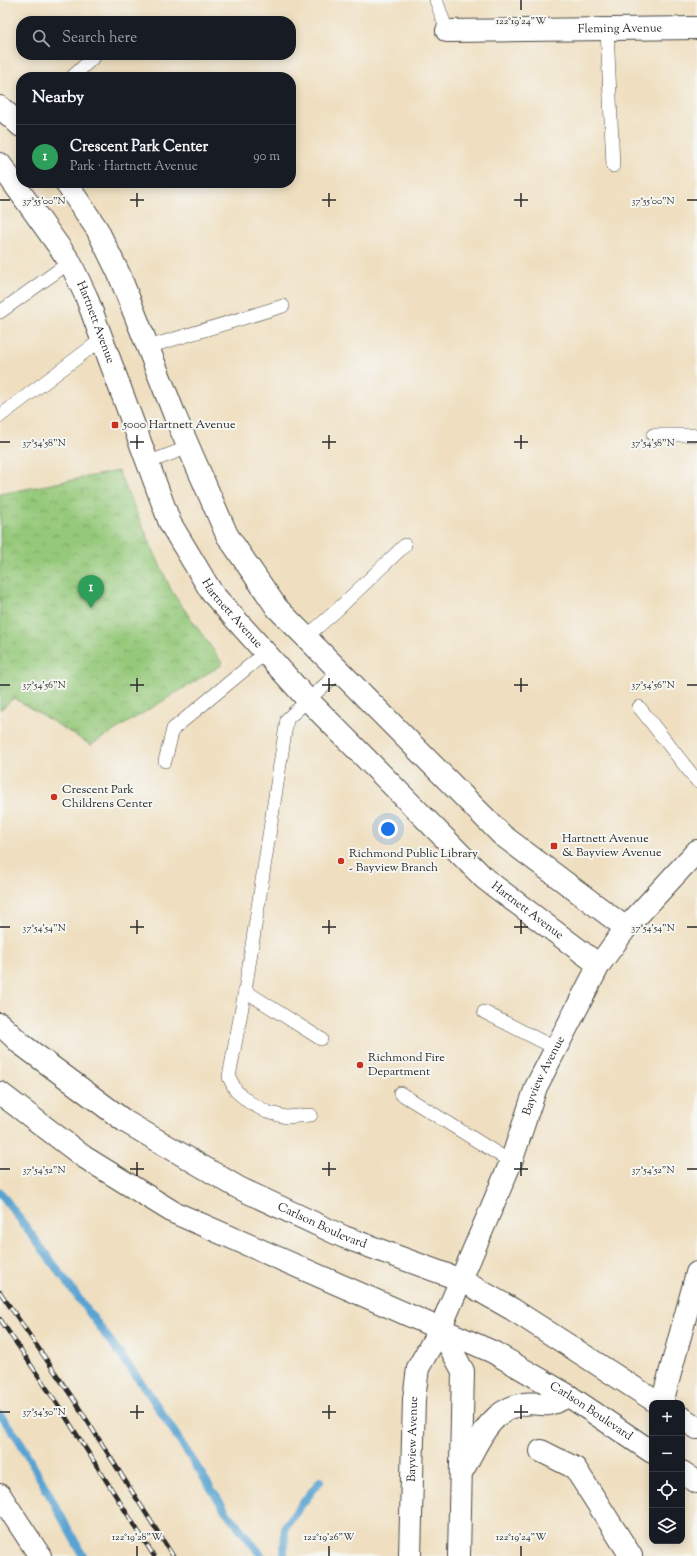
<!DOCTYPE html>
<html lang="en">
<head>
<meta charset="utf-8">
<style>
	body { margin:0; font-family:"Sorts Mill Goudy",serif; background:#20242c; color:#f1f3f6 }
	.controls { position:absolute; right:12px; bottom:12px; display:grid; overflow:hidden; border-radius:8px; box-shadow:0 2px 10px #0003 }
	.controls button { width:36px; height:36px; display:grid; place-items:center; padding:0; border:0; border-bottom:1px solid #363941; background:#171b24; color:#f1f3f6; font:20px sans-serif }
	.you { position:absolute; left:388px; top:829px; width:14px; height:14px; margin:-10px; border:3px solid #fff; border-radius:50%; background:#1a73e8; box-shadow:0 0 0 6px #1a73e833 }
	.badge { display:grid; place-items:center; width:26px; height:26px; border-radius:50%; background:#c8321e; color:#fff; font-size:13px; font-weight:700 }
	.pin { position:absolute; translate:-50% -33px; filter:drop-shadow(0 1px 2px #0008) }
	.pin::after { content:''; position:absolute; top:21px; width:14px; height:12px; background:inherit; clip-path:polygon(0 0,100% 0,50% 100%) }
	.list { margin:0; padding:0; list-style:none }
	h2 { display:flex; justify-content:space-between; align-items:center; height:52px; margin:0; padding:0 16px; font-size:17px }
	h2 small { font-size:13px; font-weight:400; color:#9ea1a6 }
	.list li { display:grid; grid-template-columns:26px 1fr auto; gap:12px; align-items:center; box-sizing:border-box; height:64px; padding:0 16px; border-top:1px solid #363941 }
	.list b { display:block; font-size:15px; white-space:nowrap }
	.list p { margin:0; font-size:13px; white-space:nowrap; color:#9ea1a6 }
	.list em { font-size:13px; font-style:normal; color:#9ea1a6 }
	.icon { flex:none; width:22px; height:22px; fill:none; stroke:currentColor; stroke-width:2; stroke-linecap:round; stroke-linejoin:round }
	.map { position:relative; flex:none; width:697px; height:1556px; overflow:hidden }
	.search { position:absolute; background:#171b24; box-shadow:0 2px 10px #0003; left:16px; top:16px; width:280px; height:44px; display:flex; align-items:center; gap:10px; box-sizing:border-box; padding:0 14px; border-radius:16px; color:#9ea1a6; font-size:15px }
	.panel { position:absolute; background:#171b24; box-shadow:0 2px 10px #0003; left:16px; top:72px; width:280px; height:116px; border-radius:16px }
	.map>svg:first-child { display:block }
	.park { fill:url(#park-crowns); stroke:#607a52 }
	.lines { fill:none; stroke-linecap:round; stroke-linejoin:round }
	.stream { stroke:#59a3d1; stroke-width:8 }
	.lane-casing { stroke:#484641; stroke-width:14 }
	.street-casing { stroke:#484641; stroke-width:24 }
	.secondary-casing { stroke:#484641; stroke-width:24 }
	.highway-casing { stroke:#484641; stroke-width:24 }
	.lane { stroke:#fff; stroke-width:13 }
	.street { stroke:#fff; stroke-width:22 }
	.secondary { stroke:#fff; stroke-width:22 }
	.highway { stroke:#fff; stroke-width:22 }
	.rail-casing { stroke:#2b2b2b; stroke-width:4.5 }
	.rail { stroke:#f6f6f2; stroke-width:3; stroke-dasharray:9; stroke-linecap:butt }
	.ticks { fill:none; stroke:#2b2b2b; stroke-width:1.5 }
	.poi-dot { fill:#c8321e; stroke:#f6f6f2; stroke-width:1.5 }
	.labels { text-anchor:middle; dominant-baseline:central; stroke-width:4; stroke-linejoin:round; paint-order:stroke }
	.street-label { font-size:12px; fill:#2b2b2b; stroke:#f6f6f2 }
	.poi-label { font-size:12px; fill:#2b2b2b; stroke:#f6f6f2; text-anchor:start }
	.ticks-label { font-size:10px; text-anchor:middle; fill:#2b2b2b; stroke:#f6f6f2; stroke-width:4; stroke-linejoin:round; paint-order:stroke }
</style>
</head>
<body>
<div class="map">
<svg width="697" height="1556" viewBox="0 0 697 1556">
	<defs>
		<pattern id="park-crowns" width="20" height="18" patternUnits="userSpaceOnUse"><rect width="20" height="18" fill="#95c97a"/><path d="M2 6a3 3 0 1 1 6 0M12 15a3 3 0 1 1 6 0" fill="none" stroke="#7aa364"/></pattern>
	</defs>
	<rect width="100%" height="100%" fill="#f6f6f2"/>
	<filter id="ink" filterUnits="userSpaceOnUse"><feTurbulence type="fractalNoise" baseFrequency=".025" numOctaves="2"/><feDisplacementMap in="SourceGraphic" scale="8" xChannelSelector="R" yChannelSelector="G"/><feConvolveMatrix kernelMatrix="1 2 1 2 8 2 1 2 1" color-interpolation-filters="sRGB"/></filter>
	<filter id="wash" filterUnits="userSpaceOnUse"><feTurbulence type="fractalNoise" baseFrequency=".012" numOctaves="4" result="noise"/><feDisplacementMap in="SourceGraphic" scale="16" xChannelSelector="R" yChannelSelector="G"/><feGaussianBlur stdDeviation="0.9" result="paint"/><feColorMatrix in="noise" values="0 0 0 0 0 0 0 0 0 0 0 0 0 0 0 0 0 1.4 0 .05"/><feComposite in="paint" operator="in"/></filter>
	<g filter="url(#wash)">
		<rect width="100%" height="100%" fill="#efdfc0"/>
		<polygon class="park" points="118,471 172,592 223,664 91,745 14,698 0,710 0,494"/>
		<g class="lines">
			<g class="stream">
				<polyline points="0,1192 148,1392 225,1510 262,1556"/>
				<polyline points="0,1415 19,1440 83,1556"/>
				<polyline points="284,1556 285,1526 320,1481"/>
			</g>
		</g>
	</g>
	<g filter="url(#ink)">
		<g class="lines">
			<g class="lane-casing">
				<g id="lane">
					<polyline points="436,0 447,31"/>
					<polyline points="607,29 613,166"/>
					<polyline points="72,77 96,55"/>
					<polyline points="0,312 70,262"/>
					<polyline points="148,347 283,306"/>
					<polyline points="0,416 102,339"/>
					<polyline points="653,435 697,435"/>
					<polyline points="147,463 189,447"/>
					<polyline points="305,638 336,611 405,545"/>
					<polyline points="639,707 697,781"/>
					<polyline points="165,761 173,729 265,653"/>
					<polyline points="245,991 229,1077 236,1091 249,1102 267,1112 286,1117 311,1115"/>
					<polyline points="484,1012 557,1049"/>
					<polyline points="321,1039 245,991 287,719 339,672"/>
					<polyline points="400,1093 511,1162"/>
				</g>
			</g>
			<g class="street-casing">
				<g id="street">
					<path id="s1" d="M447 31 697 28"/>
					<polyline points="0,107 21,126"/>
					<path id="s2" d="M0 164 70 262 86 296 170 523 212 593 307 699 485 879 599 965"/>
					<polyline points="66,183 97,229 119,274 175,416 227,535 277,608 502,835 626,928"/>
					<polyline points="662,1403 697,1273"/>
					<polyline points="541,1451 575,1468 631,1556"/>
				</g>
			</g>
			<g class="secondary-casing">
				<g id="secondary">
					<path id="s3" d="M0 1024 21 1044 126 1122 239 1188 344 1237 461 1280 512 1309 658 1403"/>
					<path id="s4" d="M0 1093 84 1157 173 1212 493 1352 569 1396 652 1452"/>
					<polyline points="440,1329 463,1371 459,1556"/>
					<polyline points="682,1418 697,1428"/>
					<path d="M464 1468C479 1441 489 1410 524 1404 532 1402 541 1405 548 1404 555 1403 562 1399 569 1396"/>
					<polyline points="682,1472 697,1482"/>
					<path id="s5" d="M410 1556 414 1399 418 1368 440 1329 511 1162 536 1087 599 965 626 928 697 851"/>
				</g>
			</g>
			<g class="highway-casing">
				<polyline id="highway" points="0,1495 40,1556"/>
			</g>
			<use href="#lane" class="lane"/>
			<use href="#street" class="street"/>
			<use href="#secondary" class="secondary"/>
			<use href="#highway" class="highway"/>
			<g class="rail-casing">
				<g id="rail">
					<polyline points="0,1292 74,1400 173,1556"/>
					<polyline points="0,1319 60,1408 154,1556"/>
				</g>
			</g>
			<use href="#rail" class="rail"/>
		</g>
	</g>
	<path class="ticks" d="M521 0V10M137 193V207M329 193V207M521 193V207M0 200H10M130 200H144M322 200H336M514 200H528M687 200H697M137 435V449M329 435V449M521 435V449M0 442H10M130 442H144M322 442H336M514 442H528M687 442H697M137 678V692M329 678V692M521 678V692M0 685H10M130 685H144M322 685H336M514 685H528M687 685H697M137 920V934M329 920V934M521 920V934M0 927H10M130 927H144M322 927H336M514 927H528M687 927H697M137 1162V1176M329 1162V1176M521 1162V1176M0 1169H10M130 1169H144M322 1169H336M514 1169H528M687 1169H697M137 1405V1419M329 1405V1419M521 1405V1419M0 1412H10M130 1412H144M322 1412H336M514 1412H528M137 1546V1556M329 1546V1556M521 1546V1556"/>
	<g class="poi-dot">
		<rect x="111" y="421" width="8" height="8" rx="2"/>
		<circle cx="54" cy="797" r="4"/>
		<rect x="550" y="842" width="8" height="8" rx="2"/>
		<circle cx="341" cy="861" r="4"/>
		<circle cx="360" cy="1065" r="4"/>
	</g>
	<g class="labels">
		<g class="street-label">
			<text stroke="none"><textPath href="#s1" startOffset="173">Fleming Avenue</textPath></text>
			<text stroke="none"><textPath href="#s2" startOffset="186">Hartnett Avenue</textPath></text>
			<text stroke="none"><textPath href="#s2" startOffset="510">Hartnett Avenue</textPath></text>
			<text stroke="none"><textPath href="#s2" startOffset="930">Hartnett Avenue</textPath></text>
			<text stroke="none"><textPath href="#s5" startOffset="507">Bayview Avenue</textPath></text>
			<text stroke="none"><textPath href="#s3" startOffset="382">Carlson Boulevard</textPath></text>
			<text stroke="none"><textPath href="#s4" startOffset="674">Carlson Boulevard</textPath></text>
			<text stroke="none"><textPath href="#s5" startOffset="117">Bayview Avenue</textPath></text>
		</g>
		<g class="poi-label">
			<text x="123" y="425">5000 Hartnett Avenue</text>
			<text x="62" y="790">Crescent Park<tspan x="62" dy="14">Childrens Center</tspan></text>
			<text x="562" y="839">Hartnett Avenue<tspan x="562" dy="14">&amp; Bayview Avenue</tspan></text>
			<text x="349" y="854">Richmond Public Library<tspan x="349" dy="14">- Bayview Branch</tspan></text>
			<text x="368" y="1058">Richmond Fire<tspan x="368" dy="14">Department</tspan></text>
		</g>
	</g>
	<g class="ticks-label">
		<text x="521" y="24">122°19'24"W</text>
		<text x="44" y="204">37°55'00"N</text>
		<text x="653" y="204">37°55'00"N</text>
		<text x="44" y="446">37°54'58"N</text>
		<text x="653" y="446">37°54'58"N</text>
		<text x="44" y="688">37°54'56"N</text>
		<text x="653" y="688">37°54'56"N</text>
		<text x="44" y="931">37°54'54"N</text>
		<text x="653" y="931">37°54'54"N</text>
		<text x="44" y="1173">37°54'52"N</text>
		<text x="653" y="1173">37°54'52"N</text>
		<text x="44" y="1415">37°54'50"N</text>
		<text x="137" y="1540">122°19'28"W</text>
		<text x="329" y="1540">122°19'26"W</text>
		<text x="521" y="1540">122°19'24"W</text>
	</g>
</svg>
<div class="controls">
<button>+</button>
<button>−</button>
<button><svg class="icon" aria-label="locate" viewBox="0 0 24 24"><circle cx="12" cy="12" r="6"/><path d="M12 2v4M12 18v4M2 12h4M18 12h4"/></svg></button>
<button><svg class="icon" aria-label="layers" viewBox="0 0 24 24"><path d="M12 4l9 5-9 5-9-5zM3 14l9 5 9-5"/></svg></button>
</div>
<div class="you"></div>
<div class="pin badge" style="left:91px;top:608px;background:#2e9e5b">1</div>
<div class="search"><svg class="icon" aria-label="search" viewBox="0 0 24 24"><circle cx="10" cy="10" r="6"/><path d="M15 15l6 6"/></svg>Search here</div>
<section class="panel">
<h2>Nearby<small></small></h2>
<ul class="list">
<li><span class="badge" style="background:#2e9e5b">1</span><div><b>Crescent Park Center</b><p>Park · Hartnett Avenue</p></div><em>90 m</em></li>
</ul>
</section>
</div>
</body>
</html>
